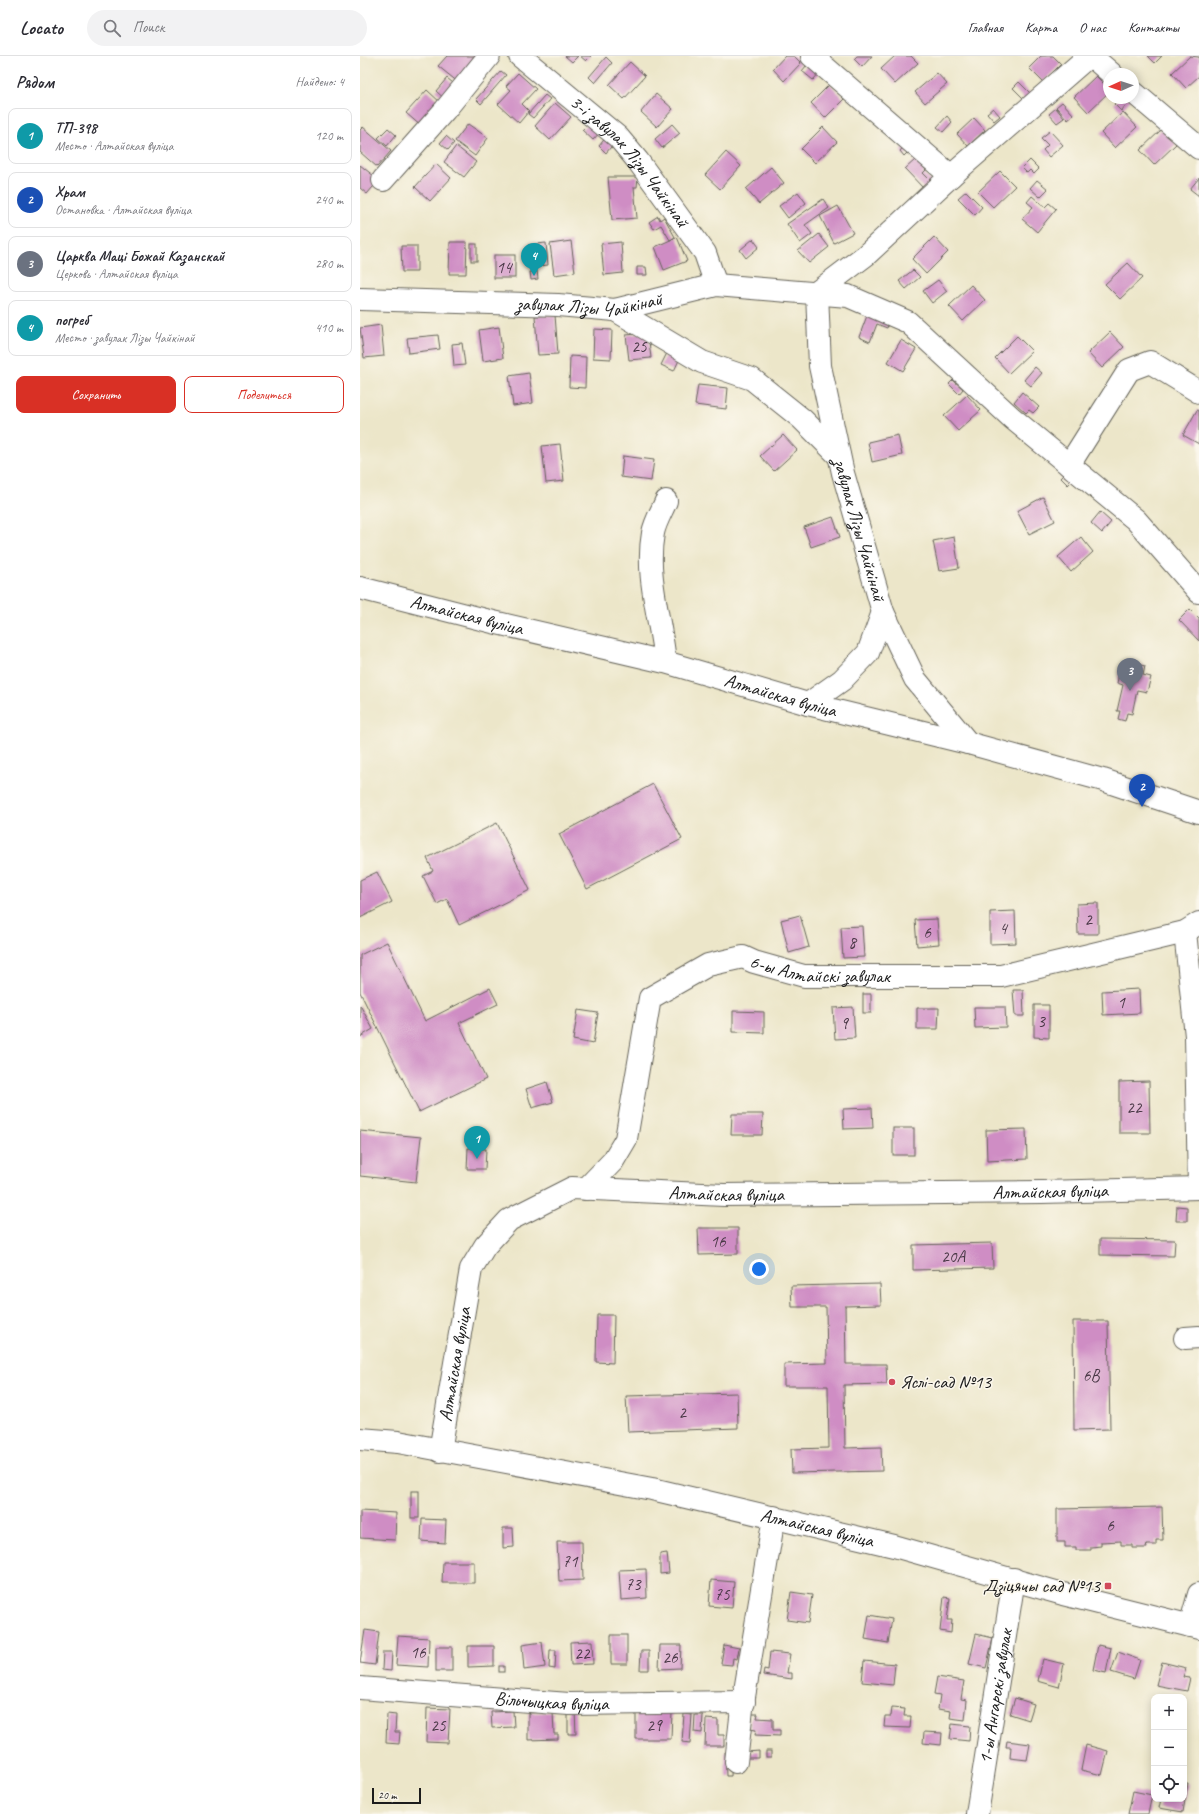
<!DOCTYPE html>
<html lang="ru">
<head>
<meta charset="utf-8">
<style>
	body { margin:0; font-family:Caveat,sans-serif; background:#f2f2f3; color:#2b2b33 }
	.controls { position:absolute; right:12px; bottom:12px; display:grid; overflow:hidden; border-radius:8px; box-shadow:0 2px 10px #0003 }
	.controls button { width:36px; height:36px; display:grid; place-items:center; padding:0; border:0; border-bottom:1px solid #e1e1e2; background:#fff; color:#2b2b33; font:20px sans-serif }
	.compass { position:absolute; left:743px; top:12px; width:36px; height:36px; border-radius:50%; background:#fff; box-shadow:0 2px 10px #0003; rotate:267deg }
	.scale { position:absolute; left:12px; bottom:10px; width:49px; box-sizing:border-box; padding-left:4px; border:2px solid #1c1c1c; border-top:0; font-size:11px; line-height:14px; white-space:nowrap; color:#1c1c1c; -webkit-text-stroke:3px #fbf7ec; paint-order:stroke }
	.you { position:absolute; left:399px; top:1213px; width:14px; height:14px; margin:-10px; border:3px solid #fff; border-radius:50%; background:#1a73e8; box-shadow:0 0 0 6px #1a73e833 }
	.badge { display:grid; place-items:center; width:26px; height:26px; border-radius:50%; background:#d93025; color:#fff; font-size:13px; font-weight:700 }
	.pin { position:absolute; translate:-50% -33px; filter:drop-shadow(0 1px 2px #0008) }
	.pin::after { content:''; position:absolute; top:21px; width:14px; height:12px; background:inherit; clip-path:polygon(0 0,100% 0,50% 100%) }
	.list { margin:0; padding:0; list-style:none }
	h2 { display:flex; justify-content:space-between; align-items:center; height:52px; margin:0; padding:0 16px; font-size:17px }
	h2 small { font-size:13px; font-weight:400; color:#7c7c81 }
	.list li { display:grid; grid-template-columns:26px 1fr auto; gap:12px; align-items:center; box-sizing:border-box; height:56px; margin:0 8px 8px; padding:0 8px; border:1px solid #e1e1e2; border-radius:8px }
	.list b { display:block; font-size:15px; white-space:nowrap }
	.list p { margin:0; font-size:13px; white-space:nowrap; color:#7c7c81 }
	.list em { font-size:13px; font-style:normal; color:#7c7c81 }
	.actions { display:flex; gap:8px; padding:12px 16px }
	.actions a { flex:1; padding:9px 0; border:1px solid #d93025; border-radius:8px; text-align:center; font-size:14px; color:#d93025 }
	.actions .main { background:#d93025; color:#fff }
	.icon { flex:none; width:22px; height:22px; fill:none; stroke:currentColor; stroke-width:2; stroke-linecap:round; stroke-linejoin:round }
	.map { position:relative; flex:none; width:839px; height:1758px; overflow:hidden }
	header { display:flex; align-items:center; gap:24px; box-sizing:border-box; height:56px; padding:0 20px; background:#fff; border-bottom:1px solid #e1e1e2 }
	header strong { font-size:19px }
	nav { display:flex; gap:22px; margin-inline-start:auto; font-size:14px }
	.search { width:280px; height:36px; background:#f2f2f3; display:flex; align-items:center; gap:10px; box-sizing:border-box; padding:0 14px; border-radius:22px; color:#7c7c81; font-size:15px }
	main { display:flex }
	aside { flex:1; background:#fff }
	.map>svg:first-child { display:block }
	.building { fill:#cf8dc4 }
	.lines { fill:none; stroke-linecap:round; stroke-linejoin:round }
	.minor-casing { stroke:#656359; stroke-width:24 }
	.major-casing { stroke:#656359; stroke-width:24 }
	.minor { stroke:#fff; stroke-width:22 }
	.major { stroke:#fff; stroke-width:22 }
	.poi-dot { fill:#d1495b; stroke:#fbf7ec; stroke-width:1.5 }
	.labels { text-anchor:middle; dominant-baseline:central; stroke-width:3; stroke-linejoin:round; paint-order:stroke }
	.number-label { font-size:17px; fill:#493846 }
	.street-label { font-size:19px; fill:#1c1c1c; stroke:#fbf7ec }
	.poi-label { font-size:19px; fill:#1c1c1c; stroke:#fbf7ec; text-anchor:start }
</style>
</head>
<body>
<header>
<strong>Locato</strong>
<div class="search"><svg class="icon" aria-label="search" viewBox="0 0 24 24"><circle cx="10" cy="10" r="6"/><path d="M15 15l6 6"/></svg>Поиск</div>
<nav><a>Главная</a><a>Карта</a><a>О нас</a><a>Контакты</a></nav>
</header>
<main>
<aside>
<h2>Рядом<small>Найдено: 4</small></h2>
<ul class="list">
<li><span class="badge" style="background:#0f9aa8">1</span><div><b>ТП-398</b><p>Место · Алтайская вуліца</p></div><em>120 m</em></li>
<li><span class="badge" style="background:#1a4fb4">2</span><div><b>Храм</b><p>Остановка · Алтайская вуліца</p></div><em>240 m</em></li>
<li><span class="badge" style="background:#6b7280">3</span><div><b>Царква Маці Божай Казанскай</b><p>Церковь · Алтайская вуліца</p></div><em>280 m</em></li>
<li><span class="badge" style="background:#0f9aa8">4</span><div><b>погреб</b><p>Место · завулак Лізы Чайкінай</p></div><em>410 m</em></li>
</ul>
<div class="actions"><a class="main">Сохранить</a><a>Поделиться</a></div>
</aside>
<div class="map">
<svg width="839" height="1758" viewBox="0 0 839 1758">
	<rect width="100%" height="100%" fill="#fbf7ec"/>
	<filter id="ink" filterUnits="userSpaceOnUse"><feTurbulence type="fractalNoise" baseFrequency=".025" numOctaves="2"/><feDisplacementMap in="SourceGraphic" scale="8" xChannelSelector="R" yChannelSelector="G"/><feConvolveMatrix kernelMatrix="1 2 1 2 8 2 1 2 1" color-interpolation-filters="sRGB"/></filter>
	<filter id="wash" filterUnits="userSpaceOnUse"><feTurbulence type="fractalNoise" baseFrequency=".012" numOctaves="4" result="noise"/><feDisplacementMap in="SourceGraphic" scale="16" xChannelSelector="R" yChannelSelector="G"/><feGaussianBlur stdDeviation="0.9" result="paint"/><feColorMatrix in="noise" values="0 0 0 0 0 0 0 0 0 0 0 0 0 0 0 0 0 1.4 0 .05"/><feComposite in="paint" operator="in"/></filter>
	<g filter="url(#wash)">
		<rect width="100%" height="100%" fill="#ece6c9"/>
		<g id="blocks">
			<g class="building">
				<polygon points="87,0 122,0 99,27 78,10"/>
				<polygon points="205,0 218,0 212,6"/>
				<polygon points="220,0 231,0 226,5"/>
				<polygon points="425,0 434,0 441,7 424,25 413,13"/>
				<polygon points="497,0 512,0 502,11 494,3"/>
				<polygon points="535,0 551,0 558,7 535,28 521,13"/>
				<polygon points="681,0 693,0 701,8 683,26 669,12"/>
				<polygon points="788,0 802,0 795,7"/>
				<polygon points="830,0 839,1 839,20 826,32 812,17"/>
				<polygon points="246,1 252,7 235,27 229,21"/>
				<polygon points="451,4 462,14 453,24 442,15"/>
				<polygon points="270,6 285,20 264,43 249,29"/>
				<polygon points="141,15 146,19 121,48 116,43"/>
				<polygon points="158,17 176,33 162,48 169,55 159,67 138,48 151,34 146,30"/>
				<polygon points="577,17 587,28 565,47 555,36"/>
				<polygon points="736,20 749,33 749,36 728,56 714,41"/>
				<polygon points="87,22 99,32 87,45 76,35"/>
				<polygon points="659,26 672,39 666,45 653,32"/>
				<polygon points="470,28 484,43 465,62 451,47"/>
				<polygon points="67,34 82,48 62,71 46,57"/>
				<polygon points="296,38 313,53 297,71 281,56"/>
				<polygon points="185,39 190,43 173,62 168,58"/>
				<polygon points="760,42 772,42 761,55 754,48"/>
				<polygon points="702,46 714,59 708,64 696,51"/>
				<polygon points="195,47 211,61 190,84 175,70"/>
				<polygon points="633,52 640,60 634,65 627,57"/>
				<polygon points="696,52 704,62 697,67 689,58"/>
				<polygon points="763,56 777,71 755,92 741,77"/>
				<polygon points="587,60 592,66 583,76 577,71"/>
				<polygon points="614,62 625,74 608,90 597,78"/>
				<polygon points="232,64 242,74 233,84 222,74"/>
				<polygon points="108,68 128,82 115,100 95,85"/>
				<polygon points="312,68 320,77 302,92 295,83"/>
				<polygon points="3,71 31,95 17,111 0,96 0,74"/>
				<polygon points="463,71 477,86 455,107 441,93"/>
				<polygon points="28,72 36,79 27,90 18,82"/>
				<polygon points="802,73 816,88 794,109 780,94"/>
				<polygon points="690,75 703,89 689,101 683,94 688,89 681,82"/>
				<polygon points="86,80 94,87 88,94 80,87"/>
				<polygon points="247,80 255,86 246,97 239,90"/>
				<polygon points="546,88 551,93 544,100 540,95"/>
				<polygon points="96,90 116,106 104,121 84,106"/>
				<polygon points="366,96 381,110 360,133 345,119"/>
				<polygon points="556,103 566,114 563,117 572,126 564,133 545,113"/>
				<polygon points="670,104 679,113 674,118 670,114 667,117 662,112"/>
				<polygon points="76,108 91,122 70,145 55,131"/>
				<polygon points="0,109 19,124 7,138 0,132"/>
				<polygon points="411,111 424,127 399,148 386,133"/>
				<polygon points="640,115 655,130 633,151 618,136"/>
				<polygon points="248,121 278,121 277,131 274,131 277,162 252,164"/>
				<polygon points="839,122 839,140 830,133"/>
				<polygon points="677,124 688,133 680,141 670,132"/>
				<polygon points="606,135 622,151 615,159 598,142"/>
				<polygon points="438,136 446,147 428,162 419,150"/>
				<polygon points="672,140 685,151 689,147 696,153 677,176 662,163 673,151 667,146"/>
				<polygon points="463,143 469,152 445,169 452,178 440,187 427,168"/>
				<polygon points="478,150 493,177 474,187 460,160"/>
				<polygon points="298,160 300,164 304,161 315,181 310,184 301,169 294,173 289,166"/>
				<polygon points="459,178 469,191 449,207 438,195"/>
				<polygon points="317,181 327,205 304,214 295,191"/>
				<polygon points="574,181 588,196 566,218 552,203"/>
				<polygon points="393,183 399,191 386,202 380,194"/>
				<polygon points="211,185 215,216 194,219 190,188"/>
				<polygon points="90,186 107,186 106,218 89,218"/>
				<polygon points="261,186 263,217 244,219 241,188"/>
				<polygon points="186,187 188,209 171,211 168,189"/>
				<rect x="111" y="188" width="6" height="17"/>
				<polygon points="41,190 57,190 57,216 42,216"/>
				<rect x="134" y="199" width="21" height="23"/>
				<polygon points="768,207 782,222 760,243 745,228"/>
				<polygon points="277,211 286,211 287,219 277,219"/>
				<polygon points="553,214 560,221 546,233 539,225"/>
				<polygon points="177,215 178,223 171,224 170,216"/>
				<polygon points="578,224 587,235 572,247 563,235"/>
				<polygon points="611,229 625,244 603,265 589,250"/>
				<polygon points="508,257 529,265 527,272 517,268 510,286 499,281"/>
				<polygon points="195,259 198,298 178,299 175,260"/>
				<polygon points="21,269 24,300 4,302 0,272"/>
				<polygon points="139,271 143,302 123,305 119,274"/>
				<polygon points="234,273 252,274 251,303 233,302"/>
				<polygon points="750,276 764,291 742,312 728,297"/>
				<polygon points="288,277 291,302 269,304 266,279"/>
				<polygon points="78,279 80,293 49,297 47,282"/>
				<polygon points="657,280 672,295 649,317 635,302"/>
				<polygon points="541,284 556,293 543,315 528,306"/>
				<polygon points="102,287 105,309 94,310 92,288"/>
				<polygon points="310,291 319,304 314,315 301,309"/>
				<polygon points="210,300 226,301 225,332 209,331"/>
				<polygon points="675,311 682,317 671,330 664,324"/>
				<polygon points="169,317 173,347 153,350 149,320"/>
				<polygon points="593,324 603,333 599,338 589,328"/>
				<polygon points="338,329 368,332 366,353 335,349"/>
				<polygon points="662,336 679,351 673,357 669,354 666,357 654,346"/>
				<polygon points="607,339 621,354 598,375 584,360"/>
				<polygon points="837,354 839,355 839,388 823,379"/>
				<polygon points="423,379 437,394 414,415 400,400"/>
				<polygon points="538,379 542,399 512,406 508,386"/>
				<polygon points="200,388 204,425 186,427 182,390"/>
				<polygon points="263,400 294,404 291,425 261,421"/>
				<polygon points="705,418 712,425 708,429 701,422"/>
				<polygon points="683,441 695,465 669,478 657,455"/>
				<polygon points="740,456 751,466 742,477 731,467"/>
				<polygon points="473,461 480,481 451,491 444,471"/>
				<polygon points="594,481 599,512 579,515 573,485"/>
				<polygon points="721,481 733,496 711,516 698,501"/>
				<polygon points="830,553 839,562 839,585 819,564"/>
				<polygon points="768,606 785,610 783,619 791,621 787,636 777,634 772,658 767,657 765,665 758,663 760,655 757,655 763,629 757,627 760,613 766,615"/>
				<polygon points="293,728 322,783 227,833 199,778"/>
				<polygon points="137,767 170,834 99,869 87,843 77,848 63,820 73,815 67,802"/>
				<polygon points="17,816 32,846 0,862 0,824"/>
				<polygon points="738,847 738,878 718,878 717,848"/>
				<polygon points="655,855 656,887 630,888 630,856"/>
				<polygon points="440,859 449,891 429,897 421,864"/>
				<polygon points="577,863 579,888 557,890 555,864"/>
				<polygon points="502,870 504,901 483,902 481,871"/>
				<polygon points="27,886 65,965 130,932 138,948 99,967 126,1023 59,1056 0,936 0,899"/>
				<polygon points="779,933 780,957 743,959 742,935"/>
				<polygon points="653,934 663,934 664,960 655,960"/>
				<rect x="503" y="938" width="8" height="19"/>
				<polygon points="0,949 13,973 0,981"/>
				<polygon points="674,949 689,949 689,982 674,981"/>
				<polygon points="493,951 495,982 475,983 473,952"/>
				<polygon points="614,951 645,951 646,971 615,972"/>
				<polygon points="557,952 579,952 578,973 557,973"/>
				<polygon points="218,954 238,957 233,988 213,984"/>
				<polygon points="373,955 404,956 404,977 373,976"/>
				<polygon points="789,1025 790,1077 759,1077 759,1026"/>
				<polygon points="187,1026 193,1046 172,1052 166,1033"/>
				<polygon points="512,1052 513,1072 484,1073 483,1053"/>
				<polygon points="372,1058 403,1058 402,1079 371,1079"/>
				<rect x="533" y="1072" width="21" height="27"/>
				<polygon points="666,1073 667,1103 627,1105 626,1074"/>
				<polygon points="0,1075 61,1081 56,1126 0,1120"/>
				<polygon points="108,1092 126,1093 125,1113 107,1113"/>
				<polygon points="817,1150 827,1151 827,1165 816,1165"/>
				<polygon points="338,1172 378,1172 378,1198 339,1199"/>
				<polygon points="740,1183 815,1184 814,1200 740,1199"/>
				<polygon points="632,1187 633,1212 553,1214 553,1189"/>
				<polygon points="520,1228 521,1249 485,1250 486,1308 526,1308 527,1328 484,1329 485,1392 521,1391 522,1415 432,1417 431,1393 469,1392 468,1330 424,1330 424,1308 467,1307 466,1251 432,1251 431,1230"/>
				<polygon points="237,1259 254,1259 253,1307 236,1306"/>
				<polygon points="713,1265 748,1265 750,1373 714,1374"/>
				<polygon points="377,1337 378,1372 268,1376 266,1340"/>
				<rect x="51" y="1435" width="8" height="27"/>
				<polygon points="802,1451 803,1484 796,1484 796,1489 786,1489 787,1492 772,1492 772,1489 761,1489 761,1485 741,1486 741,1490 731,1491 731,1494 716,1494 716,1491 705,1491 705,1486 697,1486 697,1453"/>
				<polygon points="0,1455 36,1457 35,1484 0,1482"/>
				<polygon points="62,1463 86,1464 85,1487 61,1485"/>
				<polygon points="143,1472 153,1472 154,1491 143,1492"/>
				<polygon points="197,1486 222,1486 223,1524 199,1525"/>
				<polygon points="307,1497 309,1517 300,1518 300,1498"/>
				<polygon points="83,1506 114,1506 114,1527 82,1527"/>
				<polygon points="286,1513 287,1542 261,1544 259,1514"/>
				<polygon points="351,1524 374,1526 372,1552 349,1550"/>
				<polygon points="431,1536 452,1539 448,1567 427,1564"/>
				<polygon points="584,1541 590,1542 587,1564 592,1564 591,1577 580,1575"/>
				<polygon points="509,1559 532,1563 528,1587 505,1583"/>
				<polygon points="5,1574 19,1576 15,1609 0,1607"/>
				<polygon points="616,1578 633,1582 626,1612 609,1608"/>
				<rect x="251" y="1579" width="16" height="29"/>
				<polygon points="38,1580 69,1582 68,1611 36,1609"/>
				<polygon points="232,1585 233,1608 211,1609 210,1586"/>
				<polygon points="182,1586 185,1611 164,1614 162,1589"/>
				<polygon points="300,1589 321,1589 320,1612 299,1613"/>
				<polygon points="364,1589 379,1592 377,1603 373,1602 372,1609 361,1608"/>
				<polygon points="738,1589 751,1592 746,1617 733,1614"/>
				<polygon points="108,1590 134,1590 134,1610 108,1611"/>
				<rect x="76" y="1591" width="16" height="24"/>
				<polygon points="190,1594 196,1594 195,1613 189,1612"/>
				<polygon points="281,1595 289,1595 289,1614 280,1614"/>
				<polygon points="23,1596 32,1596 31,1615 22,1614"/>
				<polygon points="410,1596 430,1598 427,1617 432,1617 432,1623 403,1619 404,1613 408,1614"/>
				<polygon points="758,1596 780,1604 774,1623 751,1616"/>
				<polygon points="683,1603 704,1608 699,1631 678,1625"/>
				<polygon points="504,1605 535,1608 533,1629 502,1626"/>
				<polygon points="802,1606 826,1612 823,1621 830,1622 827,1635 796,1629"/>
				<rect x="139" y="1610" width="5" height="6"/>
				<polygon points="577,1621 604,1625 601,1643 607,1644 605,1664 590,1662 591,1655 578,1653 580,1639 574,1638"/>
				<polygon points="655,1642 674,1648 669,1664 650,1658"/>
				<polygon points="67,1652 90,1653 88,1687 66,1686"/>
				<polygon points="532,1652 545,1653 544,1660 551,1660 550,1672 524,1671 525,1660 531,1660"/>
				<polygon points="208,1654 215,1654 216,1678 208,1678"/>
				<polygon points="153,1655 154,1671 132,1672 131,1656"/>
				<polygon points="193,1656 194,1678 198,1678 198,1683 168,1684 168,1657"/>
				<polygon points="276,1656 312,1656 311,1683 276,1683"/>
				<polygon points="27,1658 36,1659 35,1676 40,1676 39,1688 26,1687"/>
				<polygon points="324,1658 332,1659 330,1687 322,1686"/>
				<polygon points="392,1658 398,1658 397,1662 413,1663 413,1674 420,1674 420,1680 395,1679 396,1674 390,1673 390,1662 392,1662"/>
				<polygon points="335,1659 343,1659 342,1677 334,1676"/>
				<polygon points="346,1663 358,1664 358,1679 364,1679 364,1690 345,1690"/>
				<polygon points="592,1668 610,1670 609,1685 590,1683"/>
				<polygon points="564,1676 582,1677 581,1689 563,1687"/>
				<polygon points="647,1685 670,1688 667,1704 650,1702 651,1691 646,1691"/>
				<polygon points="726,1689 748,1695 742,1719 721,1714"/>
				<polygon points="399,1695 399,1702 387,1702 387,1696"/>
				<rect x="406" y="1695" width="5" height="6"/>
				<polygon points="365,1696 372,1697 371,1720 366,1720"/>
				<polygon points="824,1727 828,1727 823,1756 799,1752 801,1743 824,1743"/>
				<polygon points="773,1735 792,1739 788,1758 768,1758"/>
			</g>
		</g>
	</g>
	<g filter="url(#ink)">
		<use href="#blocks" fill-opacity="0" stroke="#656359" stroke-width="1"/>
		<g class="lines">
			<g class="minor-casing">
				<g id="minor">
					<path id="s1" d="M160 0 258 81 278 105 345 197 356 229"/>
					<polyline points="452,0 591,120"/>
					<polyline points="731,0 752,18"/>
					<polyline points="773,36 839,92"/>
					<polyline points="23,124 85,54 129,0"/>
					<path id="s2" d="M457 236 460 310 483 417 523 556 555 623 608 687"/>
					<polyline points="457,236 506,199 591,120 729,0"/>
					<path id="s3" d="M0 243 198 249 255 254 356 229 488 240 548 266 652 362 776 464 839 536"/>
					<polyline points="255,254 342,306 392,323 442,363 479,400"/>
					<polyline points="709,409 769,314 790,306 839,336"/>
					<path d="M305 606C301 563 285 521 293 477 295 466 302 455 306 445"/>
					<polyline points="448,648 482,624 508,597 523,556"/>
					<polyline points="825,876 836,980 839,1132"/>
					<path id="s4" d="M226 1133 253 1105 266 1083 290 942 348 909 383 901 394 906 444 920H641L825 876 839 867"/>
					<polyline points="825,1282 839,1281"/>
					<path id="s5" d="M80 1395 111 1213 125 1190 149 1164 212 1132 364 1139 682 1136 839 1132"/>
					<polyline points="830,1570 839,1538"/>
					<path id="s6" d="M0 1632 209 1648 384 1646"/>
					<polyline points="376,1706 382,1653 414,1461"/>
					<path id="s7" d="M617 1758 654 1523"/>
				</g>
			</g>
			<g class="major-casing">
				<g id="major">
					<path id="s8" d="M0 532 133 566 305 606 448 648 608 687 743 724 839 756"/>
					<path id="s9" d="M0 1383 38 1386 292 1433 534 1490 703 1538 839 1572"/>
				</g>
			</g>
			<use href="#minor" class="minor"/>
			<use href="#major" class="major"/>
		</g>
	</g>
	<g class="poi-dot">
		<circle cx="532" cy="1326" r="4"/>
		<rect x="744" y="1526" width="8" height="8" rx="2"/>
	</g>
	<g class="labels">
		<g class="number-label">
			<text x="144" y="211">14</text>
			<text x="279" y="290">25</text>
			<text x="728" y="863">2</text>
			<text x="643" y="872">4</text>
			<text x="567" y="876">6</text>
			<text x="492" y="886">8</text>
			<text x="761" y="946">1</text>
			<text x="681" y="965">3</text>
			<text x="484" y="967">9</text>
			<text x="774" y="1051">22</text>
			<text x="358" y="1185">16</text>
			<text x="593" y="1200">20А</text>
			<text x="731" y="1319">6В</text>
			<text x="322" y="1356">2</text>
			<text x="750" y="1469">6</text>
			<text x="210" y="1505">71</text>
			<text x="273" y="1528">73</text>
			<text x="362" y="1538">75</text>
			<text x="58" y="1596">16</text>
			<text x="222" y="1597">22</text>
			<text x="310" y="1601">26</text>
			<text x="78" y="1669">25</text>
			<text x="294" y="1669">29</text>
		</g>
		<g class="street-label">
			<text stroke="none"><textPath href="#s1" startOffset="153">3-і завулак Лізы Чайкінай</textPath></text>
			<text stroke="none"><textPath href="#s3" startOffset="230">завулак Лізы Чайкінай</textPath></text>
			<text stroke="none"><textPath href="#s2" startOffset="243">завулак Лізы Чайкінай</textPath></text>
			<text stroke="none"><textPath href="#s8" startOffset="110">Алтайская вуліца</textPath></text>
			<text stroke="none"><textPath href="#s8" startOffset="434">Алтайская вуліца</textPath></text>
			<text stroke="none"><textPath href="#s4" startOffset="389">6-ы Алтайскі завулак</textPath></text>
			<text stroke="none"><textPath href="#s5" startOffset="796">Алтайская вуліца</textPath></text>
			<text stroke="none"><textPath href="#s5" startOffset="472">Алтайская вуліца</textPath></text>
			<text stroke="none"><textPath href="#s5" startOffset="88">Алтайская вуліца</textPath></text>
			<text stroke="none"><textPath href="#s9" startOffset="466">Алтайская вуліца</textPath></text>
			<text stroke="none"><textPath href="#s7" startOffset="119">1-ы Ангарскі завулак</textPath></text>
			<text stroke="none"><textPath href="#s6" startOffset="192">Вільчыцкая вуліца</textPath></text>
		</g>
		<g class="poi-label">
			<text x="540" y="1326">Яслі-сад №13</text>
			<text x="740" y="1530" text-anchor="end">Дзіцячы сад №13</text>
		</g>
	</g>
</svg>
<div class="controls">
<button>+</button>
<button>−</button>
<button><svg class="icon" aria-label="locate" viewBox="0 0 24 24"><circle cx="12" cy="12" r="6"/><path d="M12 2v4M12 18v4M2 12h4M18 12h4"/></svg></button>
</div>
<svg class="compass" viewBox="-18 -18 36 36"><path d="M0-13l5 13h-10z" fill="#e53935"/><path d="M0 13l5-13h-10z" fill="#7c7c81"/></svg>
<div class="scale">20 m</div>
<div class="you"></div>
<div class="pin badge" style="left:117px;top:1103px;background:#0f9aa8">1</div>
<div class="pin badge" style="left:782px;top:751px;background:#1a4fb4">2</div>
<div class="pin badge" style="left:770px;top:635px;background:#6b7280">3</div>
<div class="pin badge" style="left:174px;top:220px;background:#0f9aa8">4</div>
</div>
</main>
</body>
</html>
